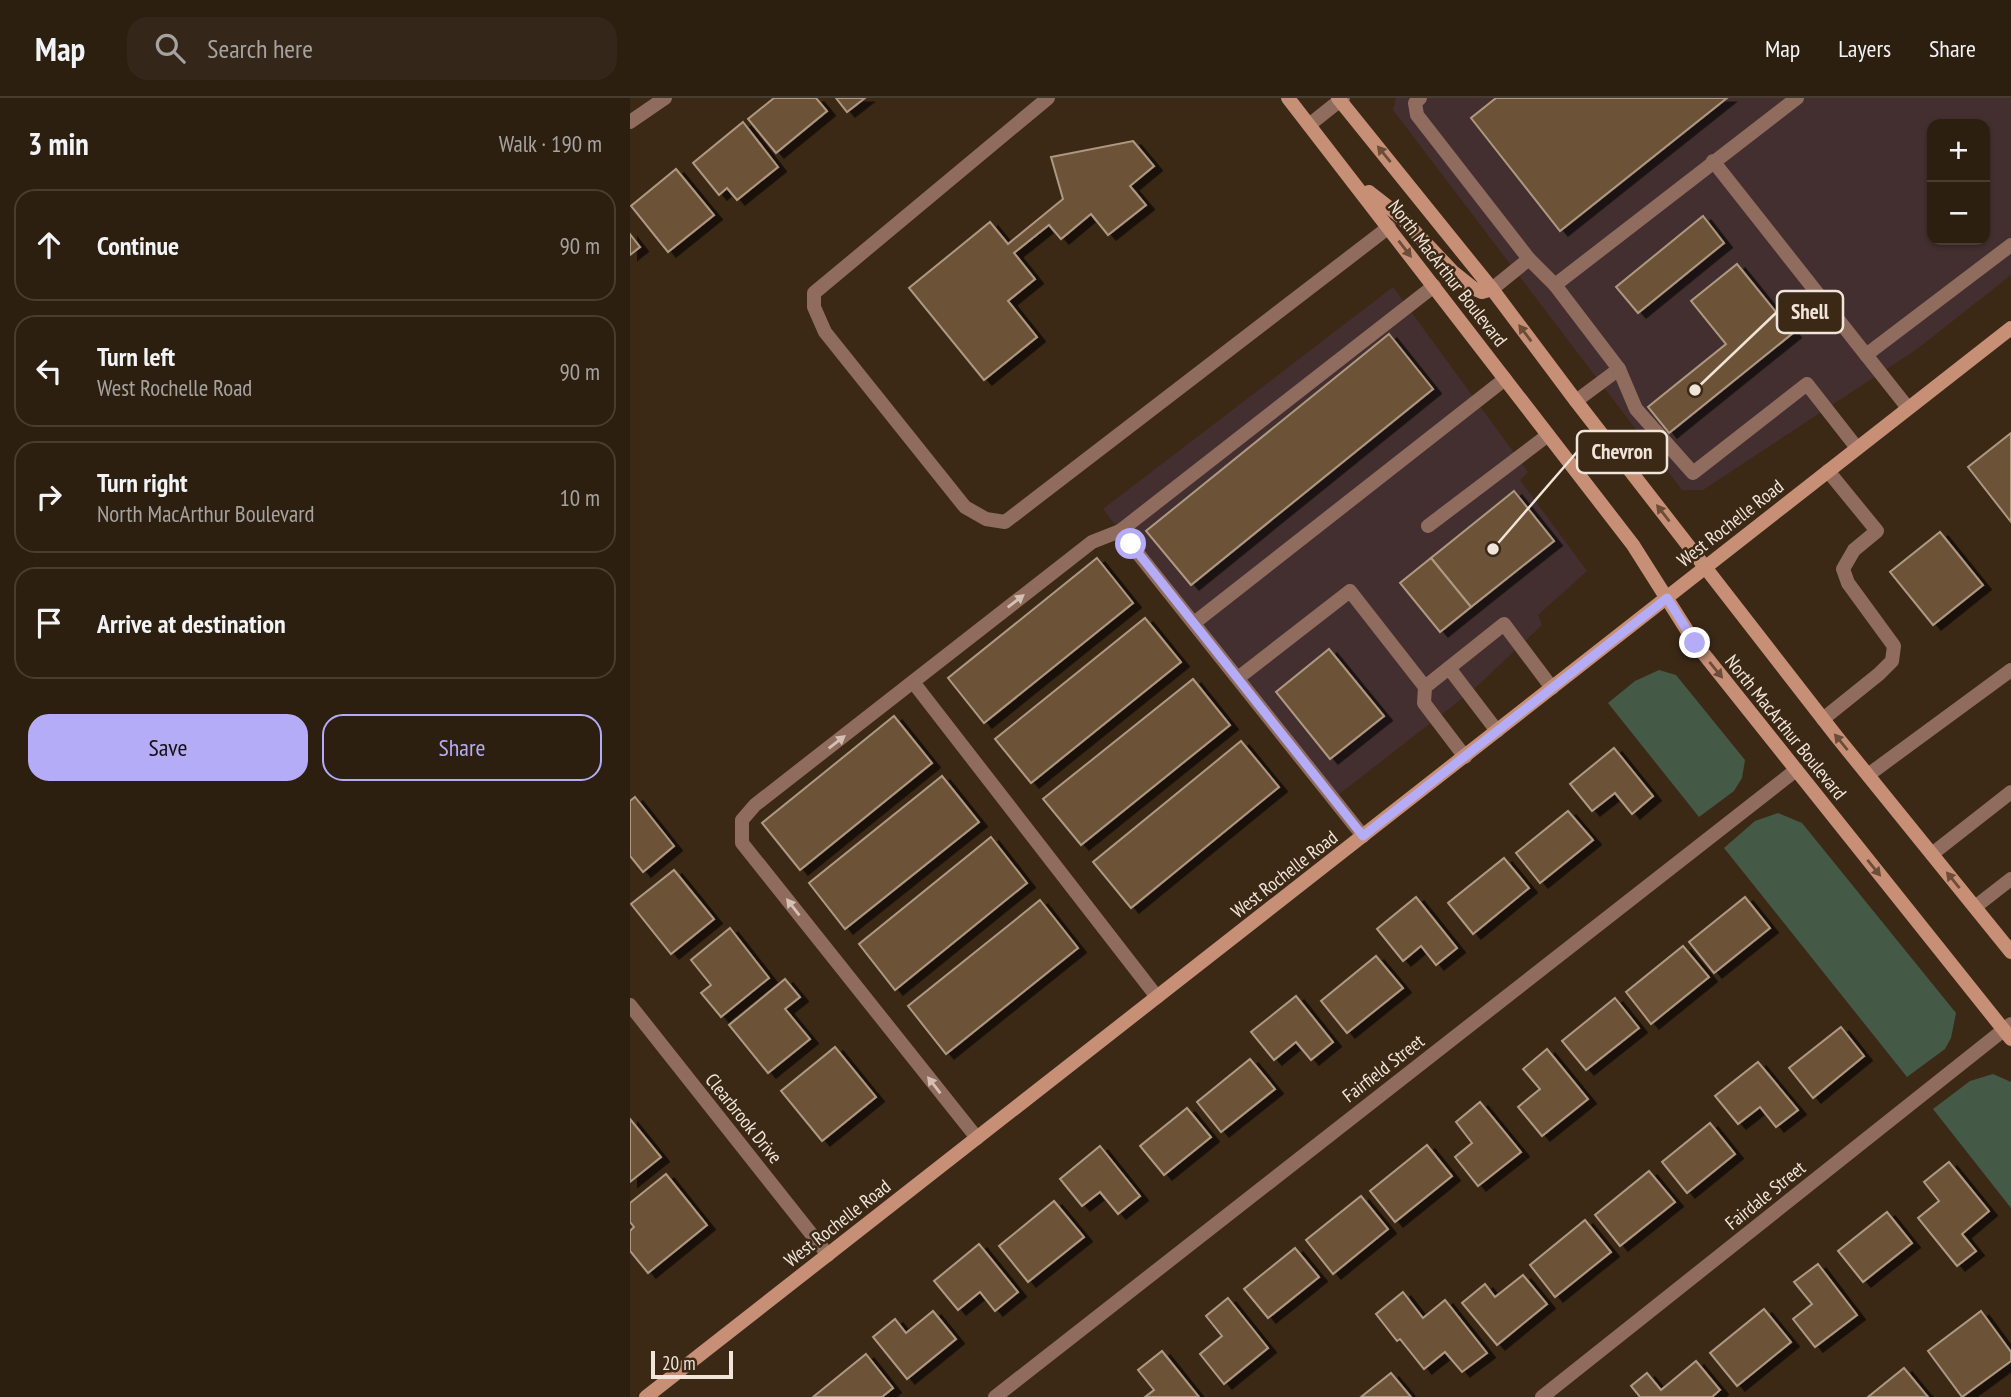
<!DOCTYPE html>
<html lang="en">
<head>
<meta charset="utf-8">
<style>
	body { margin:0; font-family:"PT Sans Narrow",sans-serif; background:#342719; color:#f1f3f6 }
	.controls { position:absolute; right:21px; top:21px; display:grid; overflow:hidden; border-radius:14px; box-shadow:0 2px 5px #0004 }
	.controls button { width:63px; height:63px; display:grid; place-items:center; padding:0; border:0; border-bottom:2px solid #483d30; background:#2c1f10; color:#f1f3f6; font:35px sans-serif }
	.scale { position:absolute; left:21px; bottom:18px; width:82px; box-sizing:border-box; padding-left:7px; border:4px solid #f1e5d9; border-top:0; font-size:19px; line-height:24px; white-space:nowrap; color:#f1e5d9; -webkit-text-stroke:5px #3b2916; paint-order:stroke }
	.stop { position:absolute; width:21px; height:21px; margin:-16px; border:5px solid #b5acf8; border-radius:50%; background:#fff }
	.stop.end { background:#b5acf8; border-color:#fff; box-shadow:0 2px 7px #0008 }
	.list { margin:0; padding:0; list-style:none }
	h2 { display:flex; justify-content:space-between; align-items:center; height:91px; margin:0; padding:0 28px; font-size:30px }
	h2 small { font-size:23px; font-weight:400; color:#a6a29f }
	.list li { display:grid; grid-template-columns:46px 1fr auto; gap:21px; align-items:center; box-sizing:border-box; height:112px; margin:0 14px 14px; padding:0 14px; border:2px solid #483d30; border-radius:21px }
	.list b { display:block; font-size:26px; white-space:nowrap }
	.list p { margin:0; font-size:23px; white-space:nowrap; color:#a6a29f }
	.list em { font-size:23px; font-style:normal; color:#a6a29f }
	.actions { display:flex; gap:14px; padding:21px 28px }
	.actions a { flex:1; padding:16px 0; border:2px solid #b5acf8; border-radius:21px; text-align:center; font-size:24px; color:#b5acf8 }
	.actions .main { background:#b5acf8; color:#111 }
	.icon { flex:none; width:38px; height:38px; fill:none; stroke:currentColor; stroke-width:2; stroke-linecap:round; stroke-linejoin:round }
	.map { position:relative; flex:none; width:1381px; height:1299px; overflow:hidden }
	header { display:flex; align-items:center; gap:42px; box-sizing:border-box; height:98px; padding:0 35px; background:#2c1f10; border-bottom:2px solid #483d30 }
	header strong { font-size:33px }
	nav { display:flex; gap:38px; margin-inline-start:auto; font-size:24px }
	.search { width:490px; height:63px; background:#342719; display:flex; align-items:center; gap:18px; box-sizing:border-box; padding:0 24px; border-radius:21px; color:#a6a29f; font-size:26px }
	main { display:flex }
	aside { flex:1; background:#2c1f10 }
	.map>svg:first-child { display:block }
	.commercial { fill:#432f2f; fill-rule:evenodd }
	.green { fill:#455947 }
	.building { fill:#6c5237; stroke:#ae9882; stroke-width:2; filter:url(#shadow) }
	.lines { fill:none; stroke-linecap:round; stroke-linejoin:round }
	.lane { stroke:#8f6c5d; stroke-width:14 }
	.street { stroke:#8f6c5d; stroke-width:14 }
	.secondary { stroke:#c68f76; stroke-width:14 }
	.oneway { fill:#6c4d38 }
	.oneway2 { fill:#d4c1b4 }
	.route { stroke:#b5acf8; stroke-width:9 }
	.labels { text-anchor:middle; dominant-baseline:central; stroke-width:5; stroke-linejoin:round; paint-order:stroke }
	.street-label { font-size:19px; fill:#f1e5d9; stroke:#3b2916 }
	.leader { fill:none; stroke:#f1e5d9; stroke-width:2.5 }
	.callout-dot { fill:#f1e5d9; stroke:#3b2916; stroke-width:2.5 }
	.callout { fill:#3b2916; stroke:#f1e5d9; stroke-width:2.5 }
	.callout-label { font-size:21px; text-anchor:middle; font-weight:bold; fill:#f1e5d9 }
</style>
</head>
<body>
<header>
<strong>Map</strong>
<div class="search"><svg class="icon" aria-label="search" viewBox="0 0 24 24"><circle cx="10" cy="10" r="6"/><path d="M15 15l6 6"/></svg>Search here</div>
<nav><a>Map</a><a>Layers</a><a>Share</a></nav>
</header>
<main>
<aside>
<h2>3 min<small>Walk · 190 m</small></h2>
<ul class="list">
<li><svg class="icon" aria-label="ahead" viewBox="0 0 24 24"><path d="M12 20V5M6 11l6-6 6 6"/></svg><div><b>Continue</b></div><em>90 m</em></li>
<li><svg class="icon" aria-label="left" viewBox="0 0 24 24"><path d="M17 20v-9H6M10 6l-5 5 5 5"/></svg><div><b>Turn left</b><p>West Rochelle Road</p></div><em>90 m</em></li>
<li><svg class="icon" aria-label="right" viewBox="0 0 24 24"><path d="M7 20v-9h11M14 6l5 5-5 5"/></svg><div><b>Turn right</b><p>North MacArthur Boulevard</p></div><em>10 m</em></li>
<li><svg class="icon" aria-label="arrive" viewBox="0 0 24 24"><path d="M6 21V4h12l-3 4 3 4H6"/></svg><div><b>Arrive at destination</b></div></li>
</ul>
<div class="actions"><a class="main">Save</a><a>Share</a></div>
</aside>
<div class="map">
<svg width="1381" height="1299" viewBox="0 0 1381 1299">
	<defs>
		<filter id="shadow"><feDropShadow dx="8" dy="4.5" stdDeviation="0" flood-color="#0009"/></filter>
	</defs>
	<rect width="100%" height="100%" fill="#3b2916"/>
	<g class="commercial">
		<path d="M766 0H1381V177L1287 251 1073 392H1052L763 12ZM1302 26H1355V142H1302Z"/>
		<polygon points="763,189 898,374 890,382 957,473 908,517 912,527 843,592 699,704 473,411"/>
	</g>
	<g class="green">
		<polygon points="1029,572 1046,577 1115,662 1112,680 1104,693 1069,719 978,605 1005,583"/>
		<polygon points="1148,715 1172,725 1326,915 1321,940 1315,951 1277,979 1094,750 1125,723"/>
		<polygon points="1363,976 1381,984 1381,1110 1303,1011 1340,983"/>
	</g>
	<g class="building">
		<polygon points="144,0 186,0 197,13 146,55 118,21"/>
		<polygon points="206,0 235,0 217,14"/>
		<polygon points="866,0 1097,0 930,133 841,20"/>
		<polygon points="113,24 148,69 107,102 97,90 89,97 63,65"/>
		<polygon points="503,43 524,68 500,88 516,107 478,137 461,116 431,141 419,127 384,155 405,181 378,203 407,239 354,282 279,190 360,124 378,146 433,101 421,59"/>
		<polygon points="46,71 84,117 38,154 1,108"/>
		<polygon points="1073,118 1094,145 1008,215 986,189"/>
		<polygon points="0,136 10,149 0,157"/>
		<polygon points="1107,166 1163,235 1039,335 1018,309 1096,246 1061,203"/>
		<polygon points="759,236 803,291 561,487 516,433"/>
		<polygon points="1381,335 1381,424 1338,369"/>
		<polygon points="884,393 924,443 841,509 801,460"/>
		<polygon points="1310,434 1353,487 1303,527 1260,474"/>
		<polygon points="467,460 503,505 354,625 318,580"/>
		<polygon points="801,460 841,509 810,534 770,485"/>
		<polygon points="515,520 551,564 401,685 365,641"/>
		<polygon points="699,551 754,618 700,661 646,594"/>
		<polygon points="563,581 600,627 451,747 413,701"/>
		<polygon points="264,618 302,665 170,772 132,725"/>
		<polygon points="611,643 649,689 501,810 463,764"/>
		<polygon points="984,650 1023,698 1002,716 985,695 962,713 940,686"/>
		<polygon points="312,678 349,724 215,831 179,785"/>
		<polygon points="5,699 44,748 13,774 0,758 0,703"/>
		<polygon points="938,713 963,742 910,785 886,755"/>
		<polygon points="361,739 397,785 265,892 229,846"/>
		<polygon points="874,760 899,790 843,836 818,805"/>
		<polygon points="44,772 84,821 41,856 1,806"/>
		<polygon points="786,799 827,850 806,867 791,848 773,863 747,831"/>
		<polygon points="1115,799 1140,830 1084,875 1059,844"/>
		<polygon points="410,802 448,850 316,956 278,908"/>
		<polygon points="100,830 139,880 91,919 71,895 81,887 61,862"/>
		<polygon points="1053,848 1079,879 1021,926 996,894"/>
		<polygon points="746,858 773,890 717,935 691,903"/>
		<polygon points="155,881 170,899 155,911 180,941 138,975 99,927"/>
		<polygon points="666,898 703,944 681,962 666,944 644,962 621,934"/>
		<polygon points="985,900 1009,930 956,972 932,943"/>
		<polygon points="1211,929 1234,958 1183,1000 1159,970"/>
		<polygon points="205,949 246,999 192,1043 151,993"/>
		<polygon points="917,951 958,1001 912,1038 888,1009 910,991 893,971"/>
		<polygon points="620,961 645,991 591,1034 567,1004"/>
		<polygon points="1128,964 1168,1012 1146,1029 1130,1009 1108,1026 1085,998"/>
		<polygon points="850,1004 891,1054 848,1088 825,1059 842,1045 826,1024"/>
		<polygon points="557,1010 581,1039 534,1077 510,1048"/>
		<polygon points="0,1021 31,1059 0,1084"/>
		<polygon points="1080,1025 1105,1056 1057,1095 1032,1064"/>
		<polygon points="797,1047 822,1078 765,1124 740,1093"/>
		<polygon points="470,1048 510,1098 488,1116 470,1094 452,1108 430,1081"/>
		<polygon points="1319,1064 1359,1113 1332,1136 1346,1153 1327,1168 1288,1120 1309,1103 1294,1084"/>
		<polygon points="1019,1073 1045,1104 990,1148 965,1117"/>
		<polygon points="36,1076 77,1127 18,1175 0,1153 0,1133 4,1129 0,1124 0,1105"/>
		<polygon points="731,1098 758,1131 703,1176 676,1142"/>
		<polygon points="424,1103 454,1139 398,1184 369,1148"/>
		<polygon points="1257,1114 1282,1145 1233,1184 1208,1153"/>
		<polygon points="955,1122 981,1154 925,1199 900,1167"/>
		<polygon points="349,1146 388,1194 365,1213 350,1194 328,1212 304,1183"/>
		<polygon points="665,1150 689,1179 638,1220 614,1191"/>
		<polygon points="1188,1166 1227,1217 1185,1249 1163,1221 1182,1206 1164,1184"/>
		<polygon points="893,1177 917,1206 867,1247 832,1205 855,1186 865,1199"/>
		<polygon points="773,1194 793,1220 815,1202 857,1255 832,1274 815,1254 794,1271 770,1241 767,1243 746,1216"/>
		<polygon points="598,1200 638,1250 594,1286 570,1256 592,1238 576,1218"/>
		<polygon points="1134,1211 1161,1244 1107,1288 1080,1255"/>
		<polygon points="303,1213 326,1241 277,1281 243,1239 265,1221 276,1235"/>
		<polygon points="1351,1213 1381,1254 1381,1263 1332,1299 1298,1253"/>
		<polygon points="532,1253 569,1299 515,1299 524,1292 508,1272"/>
		<polygon points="236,1256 263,1290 252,1299 183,1299"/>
		<polygon points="1066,1263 1090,1292 1082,1299 1010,1299 1001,1288 1017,1275 1031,1292"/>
		<polygon points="1274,1270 1298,1299 1238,1299"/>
		<polygon points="761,1275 781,1299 731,1299"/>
	</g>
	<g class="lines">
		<g class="lane">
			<polyline points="418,0 184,195 184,209 195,234 335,409 356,421 375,424 759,129"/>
			<polyline points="790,0 785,5 787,17 899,161"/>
			<polyline points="1083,63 1278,310"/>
			<polyline points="925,187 989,271 946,303"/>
			<polyline points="862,191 899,161 925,187 1167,0"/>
			<polyline points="1236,257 1381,147"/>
			<polyline points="989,271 1006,311 1063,375 1177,286 1227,350"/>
			<polyline points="798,428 918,337"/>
			<polyline points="490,433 804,188"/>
			<polyline points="564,525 875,281"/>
			<polyline points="819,570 867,633"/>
			<polyline points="608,580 720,493 795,589 874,526 922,590"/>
			<polyline points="283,584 527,899"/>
			<polyline points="795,589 794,605 835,659"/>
			<polyline points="1193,621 1249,576 1262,563 1264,548 1218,485 1213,471 1224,452 1247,433 1198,373"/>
			<polyline points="1238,677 1381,572"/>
			<polyline points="1302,756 1381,694"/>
			<polyline points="1345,809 1381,781"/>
			<polyline points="347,1040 112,745 112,722 125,707 462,444 490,433 733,738"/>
		</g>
		<g class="street">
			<polyline points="0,24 35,0"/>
			<polyline points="679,27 713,0"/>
			<polyline points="0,907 198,1157"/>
			<polyline points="365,1299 1166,672"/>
			<polyline points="912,1299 1381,926"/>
		</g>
		<g class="secondary">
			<polyline points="658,0 1003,447 1065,545 1381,941"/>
			<polyline points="708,0 862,191 946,303 1207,639 1381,854"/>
			<polyline points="739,94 771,119 823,174 843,190 852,194 862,191"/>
			<polyline points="16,1299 1381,230"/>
		</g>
	</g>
	<defs><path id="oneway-solid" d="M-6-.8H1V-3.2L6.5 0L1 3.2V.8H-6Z" transform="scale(1.75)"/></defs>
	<g class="oneway">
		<use href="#oneway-solid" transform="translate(754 56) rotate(-129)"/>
		<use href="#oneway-solid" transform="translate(775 151) rotate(52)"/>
		<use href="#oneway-solid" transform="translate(895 235) rotate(-127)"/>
		<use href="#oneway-solid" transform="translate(1033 415) rotate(-128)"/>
		<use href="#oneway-solid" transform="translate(1086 572) rotate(51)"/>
		<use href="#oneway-solid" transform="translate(1211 644) rotate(-129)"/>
		<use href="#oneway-solid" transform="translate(1244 770) rotate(51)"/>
		<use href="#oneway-solid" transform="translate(1323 782) rotate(-129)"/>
	</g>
	<g class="oneway2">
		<use href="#oneway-solid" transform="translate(386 503) rotate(-38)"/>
		<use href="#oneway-solid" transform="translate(207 644) rotate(-38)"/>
		<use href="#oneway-solid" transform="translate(163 809) rotate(-128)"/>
		<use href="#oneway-solid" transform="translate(304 987) rotate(-128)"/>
	</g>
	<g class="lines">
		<polyline class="route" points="501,446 733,738 1037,500 1065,545"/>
	</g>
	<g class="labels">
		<g class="street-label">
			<text transform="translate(818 175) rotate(52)">North MacArthur Boulevard</text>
			<text transform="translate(1100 425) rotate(-38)">West Rochelle Road</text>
			<text transform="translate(1156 629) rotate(51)">North MacArthur Boulevard</text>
			<text transform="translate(654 776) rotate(-38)">West Rochelle Road</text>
			<text transform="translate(753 970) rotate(-38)">Fairfield Street</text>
			<text transform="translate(114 1020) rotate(51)">Clearbrook Drive</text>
			<text transform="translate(1135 1097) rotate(-39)">Fairdale Street</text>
			<text transform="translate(207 1125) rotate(-38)">West Rochelle Road</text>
		</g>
	</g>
	<path class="leader" d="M1065 292L1147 214M863 451L947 354"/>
	<g class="callout-dot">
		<circle cx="1065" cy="292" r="7"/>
		<circle cx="863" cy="451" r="7"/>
	</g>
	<g class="callout">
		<rect x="1147" y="193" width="66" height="42" rx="7"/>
		<rect x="947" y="333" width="90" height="42" rx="7"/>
	</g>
	<g class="callout-label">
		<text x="1180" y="221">Shell</text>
		<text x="992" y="361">Chevron</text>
	</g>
</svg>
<div class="controls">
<button>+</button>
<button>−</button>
</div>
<div class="scale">20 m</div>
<div class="stop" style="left:501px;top:446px"></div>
<div class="stop end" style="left:1065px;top:545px"></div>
</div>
</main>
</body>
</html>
